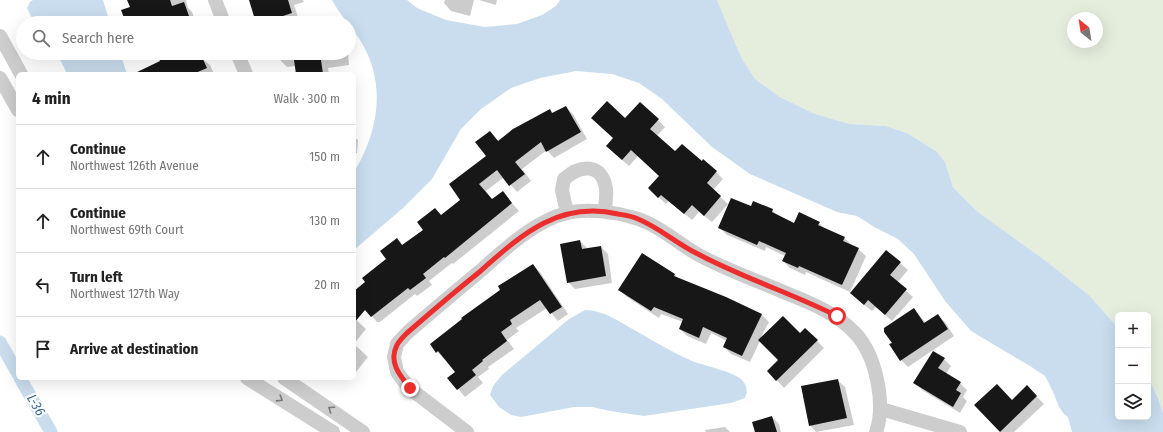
<!DOCTYPE html>
<html lang="en">
<head>
<meta charset="utf-8">
<style>
	body { margin:0; font-family:"Fira Sans Condensed",sans-serif; background:#f6f6f6; color:#222 }
	.controls { position:absolute; right:12px; bottom:12px; display:grid; overflow:hidden; border-radius:6px; box-shadow:0 4px 16px #0002 }
	.controls button { width:36px; height:36px; display:grid; place-items:center; padding:0; border:0; border-bottom:1px solid #e0e0e0; background:#fff; color:#222; font:20px sans-serif }
	.compass { position:absolute; left:1067px; top:12px; width:36px; height:36px; border-radius:50%; background:#fff; box-shadow:0 4px 16px #0002; rotate:330deg }
	.stop { position:absolute; width:12px; height:12px; margin:-9px; border:3px solid #ec2d2d; border-radius:50%; background:#fff }
	.stop.end { background:#ec2d2d; border-color:#fff; box-shadow:0 1px 4px #0008 }
	.list { margin:0; padding:0; list-style:none }
	h2 { display:flex; justify-content:space-between; align-items:center; height:52px; margin:0; padding:0 16px; font-size:17px }
	h2 small { font-size:13px; font-weight:400; color:#767676 }
	.list li { display:grid; grid-template-columns:26px 1fr auto; gap:12px; align-items:center; box-sizing:border-box; height:64px; padding:0 16px; border-top:1px solid #e0e0e0 }
	.list b { display:block; font-size:15px; white-space:nowrap }
	.list p { margin:0; font-size:13px; white-space:nowrap; color:#767676 }
	.list em { font-size:13px; font-style:normal; color:#767676 }
	.icon { flex:none; width:22px; height:22px; fill:none; stroke:currentColor; stroke-width:2; stroke-linecap:round; stroke-linejoin:round }
	.map { position:relative; flex:none; width:1163px; height:432px; overflow:hidden }
	.search { position:absolute; background:#fff; box-shadow:0 4px 16px #0002; left:16px; top:16px; width:340px; height:44px; display:flex; align-items:center; gap:10px; box-sizing:border-box; padding:0 14px; border-radius:22px; color:#767676; font-size:15px }
	.panel { position:absolute; background:#fff; box-shadow:0 4px 16px #0002; left:16px; top:72px; width:340px; height:308px; border-radius:6px }
	.map>svg:first-child { display:block }
	.green { fill:#e5eddd; fill-rule:evenodd }
	.water { fill:#c9ddee }
	.shadow { fill:#0003 }
	.lines { fill:none; stroke-linecap:round; stroke-linejoin:round }
	.canal { stroke:#c9ddee; stroke-width:13 }
	.building { fill:#171717 }
	.minor { stroke:#cdcdcd; stroke-width:14 }
	.oneway { stroke:#777 }
	.route { stroke:#ec2d2d; stroke-width:5 }
	.labels { text-anchor:middle; dominant-baseline:central; stroke-width:4; stroke-linejoin:round; paint-order:stroke }
	.water-label { font-size:14px; font-style:italic; fill:#3a6b96; stroke:#fff }
</style>
</head>
<body>
<div class="map">
<svg width="1163" height="432" viewBox="0 0 1163 432">
	<rect width="100%" height="100%" fill="#fff"/>
	<path class="green" d="M717 0H1163V413L1158 398 1148 377V315H1118V328L1090 296 1046 261 978 212 953 187 945 162 936 151 907 133 886 126 850 124 815 114 780 97 755 79 741 57ZM1073 18H1097V42H1073Z"/>
	<g class="water">
		<polygon points="33,0 103,0 110,23 36,23 31,16 27,8 30,2"/>
		<path d="M332 0H407L417 8 446 20 485 27 517 24 542 15 556 6 560 0H717L741 57 755 79 780 97 815 114 850 124 886 126 907 133 936 151 945 162 953 187 978 212 1046 261 1090 296 1118 328V417H1148V377L1158 398 1163 413V432H1072L1068 417 1064 414 1059 407 1054 394 1045 376 1030 366 971 331 945 301 914 254 898 239 876 228 857 216 837 212 750 174 712 147 662 99 639 83 612 74 576 71 540 78 511 88 481 109 461 129 432 179 403 208 354 250V171C360 163 363 155 367 146 381 111 381 73 360 40 351 26 340 15 332 0Z"/>
		<polygon points="57,53 120,53 127,74 67,74"/>
		<path d="M585 310C604 310 621 323 638 332 655 342 674 353 692 361 705 366 731 371 741 379 747 385 748 391 745 398L731 403 644 416 610 411 592 407H574L521 417 511 415 499 407 490 395 493 386 502 375 569 319Z"/>
	</g>
	<g class="shadow">
		<polygon points="128,0 186,0 188,8 192,12 196,23 127,23 131,7"/>
		<polygon points="250,0 303,0 304,2 294,5 299,20 291,23 257,23"/>
		<polygon points="445,0 474,0 470,16 451,11 444,3"/>
		<polygon points="479,0 497,0 496,5"/>
		<polygon points="157,53 199,53 200,57 210,65 214,74 144,74 161,62"/>
		<polygon points="279,53 348,53 349,65 328,68 329,74 297,74 296,66 287,67 280,60"/>
		<polygon points="640,103 665,127 657,136 675,153 702,163 716,172 723,179 713,190 728,204 712,222 699,212 692,220 669,201 666,204 656,195 660,176 638,156 629,166 614,153 614,138 625,119"/>
		<polygon points="566,107 573,114 587,139 554,158 547,150 522,169 531,181 517,192 504,177 486,191 492,200 502,192 519,211 453,264 452,263 429,281 432,285 417,296 415,294 380,322 377,322 370,314 354,292 366,282 387,259 397,239 403,246 462,200 487,156 490,132 499,142 550,110 553,114"/>
		<polygon points="354,137 358,140 357,153 354,153"/>
		<polygon points="751,208 772,210 778,216 795,224 819,223 825,229 844,238 852,245 851,246 858,249 866,256 850,292 806,272 805,275 790,268 783,261 785,256 766,247 765,251 727,235 720,228"/>
		<polygon points="580,241 587,248 601,247 608,254 612,283 575,289 568,282"/>
		<polygon points="886,251 908,270 897,283 913,297 892,321 876,307 872,311 858,300"/>
		<polygon points="643,254 675,275 679,279 761,314 769,322 760,339 800,334 805,329 824,348 784,388 768,371 779,360 760,341 750,362 731,354 724,347 727,341 711,333 706,344 687,336 680,329 683,322 661,314 659,318 627,297 620,290"/>
		<polygon points="533,265 540,272 568,314 558,321 547,308 516,328 519,331 507,340 514,349 488,367 489,369 478,377 483,383 465,397 449,378 456,372 445,358 444,359 431,345"/>
		<polygon points="914,309 926,323 937,315 945,322 954,336 908,367 901,360 893,343"/>
		<polygon points="354,318 366,329 354,344 368,357 356,372 354,370"/>
		<polygon points="944,359 951,366 946,374 960,383 967,390 963,397 967,401 960,413 922,390 915,383"/>
		<polygon points="837,380 845,387 854,425 816,432 810,425"/>
		<polygon points="1027,387 1044,404 1014,432 1001,432 976,405 1012,401"/>
		<polygon points="772,417 779,424 781,432 754,432"/>
		<polygon points="725,427 730,432 706,432 705,430"/>
	</g>
	<g class="lines">
		<g class="canal">
			<polyline points="0,342 18,374"/>
			<polyline points="20,378 51,432"/>
		</g>
	</g>
	<g class="building">
		<polygon points="127,0 170,0 172,6 184,2 189,16 170,23 126,23 121,10 130,7"/>
		<polygon points="249,0 288,0 292,13 262,23 256,23"/>
		<polygon points="156,53 195,53 197,57 201,55 207,68 193,74 133,74 160,61"/>
		<polygon points="293,53 320,53 323,74 296,74"/>
		<polygon points="607,101 625,118 640,102 659,119 650,129 675,151 682,144 702,161 703,159 717,171 707,183 721,196 704,216 692,205 684,214 661,195 658,198 648,188 659,176 631,150 622,160 606,146 613,138 591,118"/>
		<polygon points="566,106 581,132 546,152 541,142 515,162 525,174 509,186 497,170 479,184 492,199 503,191 512,203 445,258 444,257 423,274 426,278 410,290 408,288 371,317 365,310 354,323 354,291 365,282 362,278 386,259 380,251 397,238 402,245 423,230 417,222 435,208 441,215 460,200 449,184 486,156 475,142 490,131 498,141 513,129 550,109 552,113"/>
		<polygon points="731,198 751,206 753,201 773,209 772,212 794,223 799,212 820,222 818,225 845,237 843,241 859,248 842,285 799,266 798,268 782,261 786,253 759,241 757,245 718,228"/>
		<polygon points="580,240 582,249 601,246 606,276 567,283 560,244"/>
		<polygon points="886,250 901,262 890,275 907,289 885,315 868,300 864,305 850,293"/>
		<polygon points="642,253 675,274 674,276 726,297 762,314 742,356 723,347 727,338 703,327 699,338 679,329 683,319 654,307 651,311 618,290"/>
		<polygon points="533,264 562,307 550,314 540,300 510,320 512,324 501,332 507,341 482,360 483,361 472,370 476,375 457,390 447,378 455,372 438,351 436,353 430,344 462,319 461,318 500,290 498,286"/>
		<polygon points="914,308 924,323 938,314 948,329 900,361 889,344 892,343 884,332 884,328"/>
		<polygon points="783,316 800,333 805,328 818,340 776,381 767,371 778,360 758,340"/>
		<polygon points="933,351 945,358 938,368 961,382 956,390 961,393 953,407 913,383"/>
		<polygon points="838,379 847,418 809,426 801,386"/>
		<polygon points="997,384 1012,400 1027,385 1037,396 1000,432 974,405"/>
		<polygon points="772,416 777,432 755,432 752,422"/>
	</g>
	<g class="lines">
		<g class="minor">
			<polyline points="215,0 224,23"/>
			<polyline points="0,36 21,74"/>
			<polyline points="237,53 246,74"/>
			<polyline points="0,78 18,110"/>
			<path d="M567 213 562 190 564 179C580 165 602 162 606 189 607 196 605 204 605 211"/>
			<polyline points="247,378 333,432"/>
			<polyline points="284,378 363,432"/>
			<polyline points="881,409 960,432"/>
			<path d="M467 432 409 388 397 372 394 357 397 344 407 333C431 312 455 292 479 272 504 250 534 221 567 213 588 208 615 212 635 218 657 224 678 243 697 254 724 269 753 279 781 291 808 302 836 312 856 334 876 356 886 404 876 432"/>
		</g>
	</g>
	<defs><path id="oneway-chevron" d="M-2-3.5L2.5 0L-2 3.5" fill="none" stroke-width="1.6" stroke-linecap="round" stroke-linejoin="round"/></defs>
	<g class="oneway">
		<use href="#oneway-chevron" transform="translate(280 399) rotate(32)"/>
		<use href="#oneway-chevron" transform="translate(331 409) rotate(-145)"/>
	</g>
	<g class="lines">
		<path class="route" d="M410 388C400 376 388 362 397 345 399 341 404 336 407 333 430 313 453 293 477 274 519 237 557 200 618 214 624 215 632 216 638 219 660 228 677 244 698 254 743 278 791 293 837 316"/>
	</g>
	<g class="labels">
		<g class="water-label">
			<text transform="translate(36 405) rotate(60)">L-36</text>
		</g>
	</g>
</svg>
<div class="controls">
<button>+</button>
<button>−</button>
<button><svg class="icon" aria-label="layers" viewBox="0 0 24 24"><path d="M12 4l9 5-9 5-9-5zM3 14l9 5 9-5"/></svg></button>
</div>
<svg class="compass" viewBox="-18 -18 36 36"><path d="M0-13l5 13h-10z" fill="#e53935"/><path d="M0 13l5-13h-10z" fill="#767676"/></svg>
<div class="stop" style="left:837px;top:316px"></div>
<div class="stop end" style="left:410px;top:388px"></div>
<div class="search"><svg class="icon" aria-label="search" viewBox="0 0 24 24"><circle cx="10" cy="10" r="6"/><path d="M15 15l6 6"/></svg>Search here</div>
<section class="panel">
<h2>4 min<small>Walk · 300 m</small></h2>
<ul class="list">
<li><svg class="icon" aria-label="ahead" viewBox="0 0 24 24"><path d="M12 20V5M6 11l6-6 6 6"/></svg><div><b>Continue</b><p>Northwest 126th Avenue</p></div><em>150 m</em></li>
<li><svg class="icon" aria-label="ahead" viewBox="0 0 24 24"><path d="M12 20V5M6 11l6-6 6 6"/></svg><div><b>Continue</b><p>Northwest 69th Court</p></div><em>130 m</em></li>
<li><svg class="icon" aria-label="left" viewBox="0 0 24 24"><path d="M17 20v-9H6M10 6l-5 5 5 5"/></svg><div><b>Turn left</b><p>Northwest 127th Way</p></div><em>20 m</em></li>
<li><svg class="icon" aria-label="arrive" viewBox="0 0 24 24"><path d="M6 21V4h12l-3 4 3 4H6"/></svg><div><b>Arrive at destination</b></div></li>
</ul>
</section>
</div>
</body>
</html>
